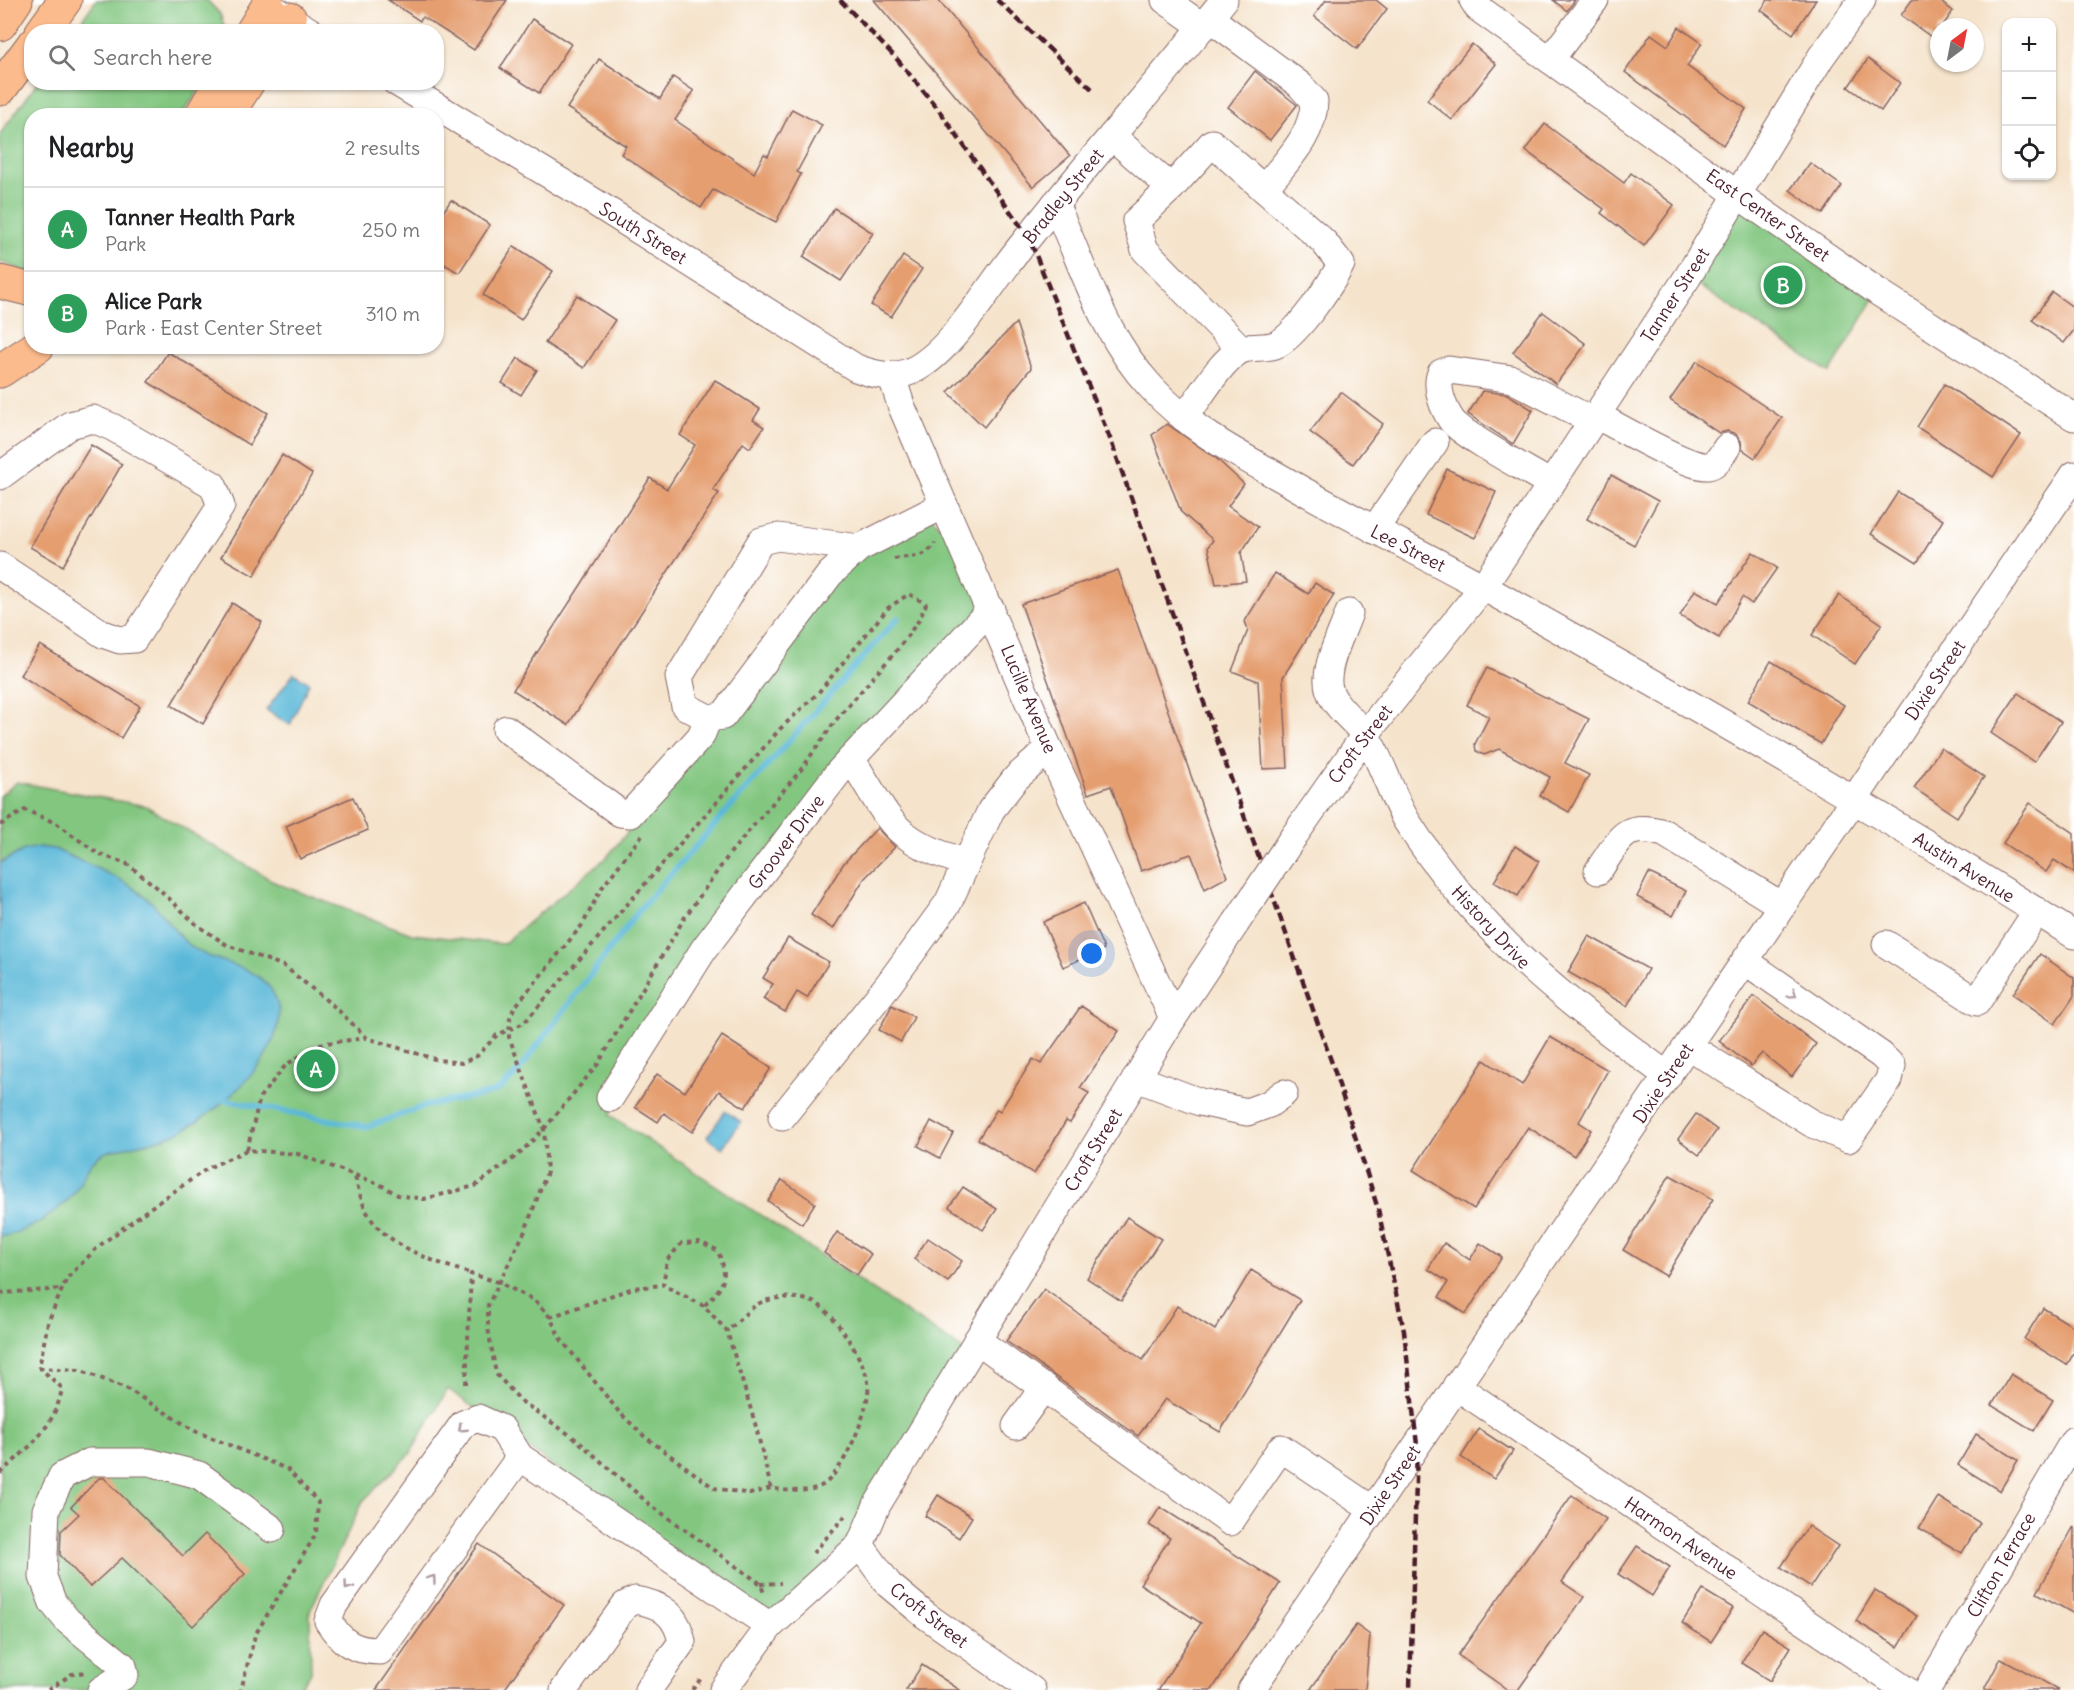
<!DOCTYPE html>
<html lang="en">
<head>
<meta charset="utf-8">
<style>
	body { margin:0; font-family:Delius,sans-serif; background:#f2f2f2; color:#202124 }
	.controls { position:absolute; right:18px; top:18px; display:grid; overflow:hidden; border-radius:12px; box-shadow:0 2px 4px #0004 }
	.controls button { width:54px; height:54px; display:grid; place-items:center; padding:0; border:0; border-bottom:2px solid #e0e0e0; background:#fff; color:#202124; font:30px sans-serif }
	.compass { position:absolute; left:1930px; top:18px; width:54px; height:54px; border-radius:50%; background:#fff; box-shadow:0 2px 4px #0004; rotate:32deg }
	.you { position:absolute; left:1092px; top:954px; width:21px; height:21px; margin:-15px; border:4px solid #fff; border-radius:50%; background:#1a73e8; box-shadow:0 0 0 9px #1a73e833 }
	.badge { display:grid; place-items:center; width:39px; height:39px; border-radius:50%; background:#db2777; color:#fff; font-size:20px; font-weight:700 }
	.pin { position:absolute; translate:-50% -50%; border:3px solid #fff; box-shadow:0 2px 6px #0006 }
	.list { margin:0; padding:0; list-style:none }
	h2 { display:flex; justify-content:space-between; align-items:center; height:78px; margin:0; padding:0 24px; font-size:26px }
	h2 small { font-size:20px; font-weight:400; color:#757577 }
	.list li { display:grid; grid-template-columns:39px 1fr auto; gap:18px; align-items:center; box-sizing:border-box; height:84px; padding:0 24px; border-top:2px solid #e0e0e0 }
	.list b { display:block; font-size:22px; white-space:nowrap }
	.list p { margin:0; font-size:20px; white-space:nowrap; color:#757577 }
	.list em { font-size:20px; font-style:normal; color:#757577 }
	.icon { flex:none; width:33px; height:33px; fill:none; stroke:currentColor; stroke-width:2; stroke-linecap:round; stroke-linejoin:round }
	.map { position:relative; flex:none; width:2074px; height:1690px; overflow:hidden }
	.search { position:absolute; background:#fff; box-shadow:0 2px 4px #0004; left:24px; top:24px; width:420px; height:66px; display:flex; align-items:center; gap:15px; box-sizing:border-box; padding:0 21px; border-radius:24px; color:#757577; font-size:22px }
	.panel { position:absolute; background:#fff; box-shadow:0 2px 4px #0004; left:24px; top:108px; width:420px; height:246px; border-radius:24px }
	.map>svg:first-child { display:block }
	.green { fill:#82c680; stroke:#667256; stroke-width:1.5 }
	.water { fill:#5ab8d8; stroke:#526c82; stroke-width:1.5 }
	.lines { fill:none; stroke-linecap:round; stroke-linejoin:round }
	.stream { stroke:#5ab8d8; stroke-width:6 }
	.building { fill:#e59e6f }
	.minor-casing { stroke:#866463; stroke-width:29 }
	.major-casing { stroke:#866463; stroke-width:35 }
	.path { stroke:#866463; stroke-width:4; stroke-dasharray:4.5 4.5; stroke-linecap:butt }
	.minor { stroke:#fff; stroke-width:27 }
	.major { stroke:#fbbb8c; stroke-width:33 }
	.rail { stroke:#4a1f2b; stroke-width:4.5; stroke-dasharray:9 4.5; stroke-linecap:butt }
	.minor-bridge-casing { stroke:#866463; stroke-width:29; stroke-linecap:butt }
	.minor-bridge { stroke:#fff; stroke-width:27 }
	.oneway { stroke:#ae9aa0 }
	.labels { text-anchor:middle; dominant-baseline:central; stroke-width:6; stroke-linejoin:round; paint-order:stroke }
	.street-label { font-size:18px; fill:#4a1f2b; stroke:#fff }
</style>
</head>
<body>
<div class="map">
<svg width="2074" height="1690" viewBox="0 0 2074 1690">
	<rect width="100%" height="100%" fill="#fff"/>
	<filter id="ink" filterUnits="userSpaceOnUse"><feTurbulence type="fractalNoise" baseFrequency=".0167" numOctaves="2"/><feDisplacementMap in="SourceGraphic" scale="12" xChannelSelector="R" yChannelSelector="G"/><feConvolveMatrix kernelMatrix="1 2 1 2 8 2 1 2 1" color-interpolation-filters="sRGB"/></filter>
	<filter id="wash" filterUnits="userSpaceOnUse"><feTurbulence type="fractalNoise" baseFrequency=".008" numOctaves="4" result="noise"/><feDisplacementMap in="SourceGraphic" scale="24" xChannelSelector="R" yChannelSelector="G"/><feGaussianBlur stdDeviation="1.35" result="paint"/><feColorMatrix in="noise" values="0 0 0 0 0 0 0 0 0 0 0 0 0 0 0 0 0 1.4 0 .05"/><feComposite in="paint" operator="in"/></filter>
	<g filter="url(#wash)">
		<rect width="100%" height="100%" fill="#f5e3cb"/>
		<g class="green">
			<polygon points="96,0 207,0 220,14 226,31 74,31"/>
			<polygon points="37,83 204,83 182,115 32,116 31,273 0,262 0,134"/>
			<polygon points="1738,195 1878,292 1830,373 1687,278"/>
			<polygon points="928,513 945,531 991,609 838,773 656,1023 610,1115 969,1354 877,1505 770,1626 448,1389 410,1454 363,1501 310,1611 311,1672 299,1690 0,1690 0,796 17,782 146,806 278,884 412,934 503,944 607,857 723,716 830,574"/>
		</g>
		<g class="water">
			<polygon points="294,673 309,683 290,725 266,710"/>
			<path d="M39 847 55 849C85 864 121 876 147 898 163 912 173 932 189 945 214 965 254 962 272 991 303 1043 218 1114 177 1133 154 1143 130 1145 107 1152 88 1159 85 1175 76 1190 61 1212 26 1233 0 1237V863L24 850Z"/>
			<polygon points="725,1111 741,1122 722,1148 707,1137"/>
		</g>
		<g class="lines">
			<polyline class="stream" points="220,1099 367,1127 425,1106 487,1094 500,1089 517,1073 640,909 898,618"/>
		</g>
		<g id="blocks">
			<g class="building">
				<polygon points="388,0 507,0 474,50 423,17 420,21"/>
				<polygon points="874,0 938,0 1070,156 1033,187"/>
				<polygon points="1326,0 1376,0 1387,9 1357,49 1314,16"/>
				<polygon points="1553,0 1575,0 1567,11"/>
				<polygon points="1768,0 1816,0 1793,34 1761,10"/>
				<polygon points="1912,0 1938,0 1953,11 1942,27 1939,27 1934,39 1901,15"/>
				<polygon points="532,19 571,44 539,93 500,68"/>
				<polygon points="1679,27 1702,43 1687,66 1746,109 1723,145 1625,72 1651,34 1668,46"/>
				<polygon points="1472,44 1496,64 1452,120 1427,100"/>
				<polygon points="599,59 660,99 673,77 694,91 675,120 754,173 764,154 768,156 792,109 822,125 797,172 801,174 776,222 713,190 701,208 621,154 626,146 567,108"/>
				<polygon points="1868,59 1900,83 1881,111 1848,87"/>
				<polygon points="1255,71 1297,105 1270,140 1228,107"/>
				<polygon points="1545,124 1624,183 1631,173 1674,205 1644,246 1601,213 1604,209 1525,150"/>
				<polygon points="1810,163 1842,186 1823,214 1790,190"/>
				<polygon points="451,200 490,225 459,273 436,259 436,223"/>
				<polygon points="834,208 873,233 841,281 803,257"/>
				<polygon points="514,246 553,271 521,320 483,295"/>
				<polygon points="903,256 922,269 891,317 871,305"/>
				<polygon points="2052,292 2074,308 2074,330 2064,343 2032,320"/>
				<polygon points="577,295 615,320 584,368 545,343"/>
				<polygon points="1543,312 1586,344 1556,384 1513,352"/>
				<polygon points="1016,323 1031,368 984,427 948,392"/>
				<polygon points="168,352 268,413 249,445 148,382"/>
				<polygon points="518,358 537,370 521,395 502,383"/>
				<polygon points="1697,361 1782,418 1755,458 1742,449 1741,441 1736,434 1728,431 1719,433 1670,400"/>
				<polygon points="715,380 760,409 753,420 764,427 750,448 743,443 713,490 719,493 568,725 513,690 650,478 667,489 695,445 680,435"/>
				<polygon points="1944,384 2021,435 1993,477 1917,427"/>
				<polygon points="1482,391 1507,394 1533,410 1513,444 1468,414"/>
				<polygon points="1341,392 1383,424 1353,464 1310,432"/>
				<polygon points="1167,424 1217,459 1244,484 1228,506 1258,527 1241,553 1246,581 1216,584 1208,547 1213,540 1181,512 1152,435"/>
				<polygon points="91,445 122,464 63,566 30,547"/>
				<polygon points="282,455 312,474 254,576 221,557"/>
				<polygon points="1447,469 1496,492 1475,538 1426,515"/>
				<polygon points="1611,475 1658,501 1634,545 1587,519"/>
				<polygon points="1898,492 1943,520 1917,563 1871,534"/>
				<polygon points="1753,552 1777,568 1752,604 1742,597 1719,638 1680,616 1695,590 1718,603"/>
				<polygon points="1118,570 1227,877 1205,889 1191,854 1141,871 1111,786 1088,794 1021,604"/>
				<polygon points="1275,573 1308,594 1315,583 1334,595 1283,677 1288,768 1263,769 1258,681 1232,671 1248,630 1245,621"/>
				<polygon points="1839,595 1882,624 1855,664 1812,635"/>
				<polygon points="232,603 262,622 203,724 171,705"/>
				<polygon points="40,645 140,706 121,738 20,675"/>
				<polygon points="1771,661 1844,705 1821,744 1748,701"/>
				<polygon points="1487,668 1589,719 1565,763 1589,775 1569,812 1540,796 1550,777 1499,749 1484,755 1476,751 1475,744 1489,717 1467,705"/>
				<polygon points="2018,693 2061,722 2034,762 1991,733"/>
				<polygon points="1941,748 1984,777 1957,817 1914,788"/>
				<polygon points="353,797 368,830 300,859 286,826"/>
				<polygon points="2030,803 2074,833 2074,873 2054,860 2046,872 2003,843"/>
				<polygon points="877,828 895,847 864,879 833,929 811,915 844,863"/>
				<polygon points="1515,846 1539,861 1518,896 1494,882"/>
				<polygon points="1649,873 1686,891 1673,916 1637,897"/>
				<polygon points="1084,903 1104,949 1063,967 1043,922"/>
				<polygon points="1589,936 1648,969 1627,1006 1568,972"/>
				<polygon points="788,938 829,962 807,998 797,992 785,1012 763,999 773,984 763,978"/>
				<polygon points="2040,954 2074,978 2074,996 2055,1024 2013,994"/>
				<polygon points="1754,996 1816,1044 1792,1077 1762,1053 1751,1066 1719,1041"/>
				<polygon points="892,1005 914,1017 901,1042 879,1030"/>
				<polygon points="1081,1006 1119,1031 1080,1088 1089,1093 1070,1123 1066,1121 1034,1174 978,1139 997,1109 1000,1111 1033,1059 1041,1064"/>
				<polygon points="722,1036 771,1068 745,1108 719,1091 692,1132 664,1113 658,1122 635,1107 657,1074 685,1092"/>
				<polygon points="1550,1037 1608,1070 1579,1122 1591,1130 1574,1156 1528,1127 1474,1209 1413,1170 1484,1060 1522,1085"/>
				<polygon points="1696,1114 1717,1130 1699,1155 1678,1139"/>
				<polygon points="931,1121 953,1133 940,1158 918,1146"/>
				<polygon points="1670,1175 1713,1199 1666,1276 1623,1250"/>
				<polygon points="782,1180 815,1203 802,1224 768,1201"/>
				<polygon points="963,1187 997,1209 983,1230 949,1207"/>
				<polygon points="1127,1217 1161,1239 1121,1301 1087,1278"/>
				<polygon points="837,1232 871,1254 857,1275 824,1253"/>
				<polygon points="928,1238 962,1261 948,1282 914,1259"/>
				<polygon points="1444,1243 1470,1260 1480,1243 1502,1257 1466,1314 1439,1297 1448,1282 1428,1269"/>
				<polygon points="1251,1270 1300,1300 1220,1432 1165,1399 1138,1436 1006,1341 1044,1289 1143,1360 1177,1306 1215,1330"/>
				<polygon points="2043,1308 2074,1327 2074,1353 2067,1365 2024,1339"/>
				<polygon points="2011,1374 2053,1400 2034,1431 1992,1405"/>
				<polygon points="1479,1429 1513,1451 1494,1479 1461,1457"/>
				<polygon points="1976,1434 2018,1460 2000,1491 1958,1465"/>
				<polygon points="99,1478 104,1478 183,1556 205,1534 245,1574 193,1626 122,1558 90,1587 60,1555 61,1531 79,1514 71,1507"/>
				<polygon points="938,1495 972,1517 959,1538 925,1516"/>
				<polygon points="1572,1495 1606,1519 1562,1582 1584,1597 1518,1690 1508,1690 1458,1655"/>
				<polygon points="1938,1497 1980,1523 1962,1553 1919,1528"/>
				<polygon points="1160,1507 1280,1583 1212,1690 1158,1690 1201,1623 1140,1584 1170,1538 1149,1525"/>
				<polygon points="1808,1526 1838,1546 1811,1587 1781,1567"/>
				<polygon points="2074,1526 2074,1614 2037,1593"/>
				<polygon points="479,1544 564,1605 504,1690 376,1690"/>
				<polygon points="1637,1546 1670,1567 1652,1596 1618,1574"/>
				<polygon points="1703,1590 1733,1608 1711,1642 1682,1623"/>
				<polygon points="1875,1590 1917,1616 1898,1647 1856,1621"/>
				<polygon points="1356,1625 1370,1635 1365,1690 1310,1690"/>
				<polygon points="1762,1629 1791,1647 1770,1681 1741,1663"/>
				<polygon points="2001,1658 2059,1690 1984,1690"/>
				<polygon points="922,1665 960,1690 906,1690"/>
			</g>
		</g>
	</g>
	<g filter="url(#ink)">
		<use href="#blocks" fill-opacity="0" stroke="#866463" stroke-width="1.5"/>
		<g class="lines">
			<g class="minor-casing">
				<g id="minor">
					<polyline points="1165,0 1203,27"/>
					<polyline points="1473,0 1478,8 1738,195 1878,292 2074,417"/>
					<polyline points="274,9 311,32"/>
					<path d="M1210 18 1300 85 1314 101C1314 136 1285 162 1264 189"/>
					<polyline points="1550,60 1595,0"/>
					<path d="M396 82 591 200 856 368C878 376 896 380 917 368 953 348 989 287 1015 254 1083 168 1156 85 1224 0"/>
					<path d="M1112 136 1171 188 1212 143 1323 241 1341 264C1332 283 1295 338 1275 345 1264 349 1249 345 1239 351 1219 363 1199 399 1184 418"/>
					<polyline points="1171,188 1136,221 1145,250 1241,349"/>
					<path d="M1055 204C1084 267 1102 334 1150 386 1187 427 1234 452 1281 478 1348 517 1417 551 1485 588 1684 699 1882 813 2074 935"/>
					<polyline points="892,377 901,405 1049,749 1173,1018"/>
					<path d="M1596 415C1617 426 1688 468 1708 466 1717 465 1722 454 1727 447"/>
					<polyline points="0,476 70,425 93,419 112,427 213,485 221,506 134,639 120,640 103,634 0,566"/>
					<path d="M1551 484C1530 471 1465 437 1452 421 1443 408 1435 387 1441 373L1449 370 1512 379 1593 421"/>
					<polyline points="1374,530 1435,442"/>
					<polyline points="859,548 778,537 761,541 679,677 685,706 708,718 723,716 830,574 859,548 944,505"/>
					<path d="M1349 613C1342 633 1329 657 1328 678 1326 702 1352 717 1364 734 1382 759 1390 793 1406 820 1476 931 1563 1000 1668 1076"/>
					<polyline points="506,729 620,813 630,814 701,736 708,718"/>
					<path d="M851 759C865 779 877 804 892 822 909 843 940 855 965 862"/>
					<polyline points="1294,836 1365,735 1483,587 1687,278 1821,57 1862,0"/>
					<path d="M1598 871C1620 840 1622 821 1664 833L1782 906"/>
					<polyline points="1886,944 1977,1002 2037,911"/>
					<polyline points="1688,1046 1811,1123 1848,1139 1889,1080 1892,1066 1881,1055 1745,961"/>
					<polyline points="1136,1078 1200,1102 1247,1112 1269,1104 1284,1093"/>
					<polyline points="610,1098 704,949 838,773 991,609"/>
					<polyline points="782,1117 888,985 948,903 991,810 1016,778 1049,749"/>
					<polyline points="977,1340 1230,1522 1281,1448 1373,1510"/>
					<polyline points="1456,1386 1906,1690"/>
					<polyline points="1016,1426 1044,1387"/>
					<path d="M520 1457 380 1651C354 1651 342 1643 328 1621L334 1605 463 1424 478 1418 502 1429 520 1457 770 1626"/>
					<polyline points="860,1545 889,1585 925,1615 1032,1690"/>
					<polyline points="101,1690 125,1675 123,1666 68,1621 53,1603 43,1577 46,1510 62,1476 90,1462 149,1462 199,1475 272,1529"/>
					<path d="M564 1690 625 1605 635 1600C662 1604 677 1615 682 1642L648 1690"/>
					<polyline points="723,1690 770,1626 860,1545 877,1505 1173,1018 1236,923"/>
					<polyline points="1251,1690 2074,475"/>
					<polyline points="1927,1690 2074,1440"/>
				</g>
			</g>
			<g class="major-casing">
				<g id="major">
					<polyline points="0,24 16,0"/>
					<polyline points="42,32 65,0"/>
					<polyline points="252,32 268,6"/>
					<polyline points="282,32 290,19"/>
					<polyline points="0,89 32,46"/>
					<polyline points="201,116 221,82"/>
					<polyline points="226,116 248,82"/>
					<polyline points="0,282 32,290"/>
					<polyline points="0,371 38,346"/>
				</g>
			</g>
			<g class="path">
				<path d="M894 559C911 555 925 560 935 543"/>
				<polyline points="0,825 25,810 56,823 97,853 127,864 159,889 197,925 227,945 284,966 336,1008 367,1038 438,1060 462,1063 477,1056 497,1035 524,1023 780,729 818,693 888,608 909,594 926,604 919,620 897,650 836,720 800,771 731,852 685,917 598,1064 544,1129 518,1155 475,1186 424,1199 398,1195 379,1184 298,1154 247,1150 208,1168 150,1208 99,1246 67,1278 48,1322 39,1368"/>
				<polyline points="642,835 601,889 583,924 514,1008 510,1018 509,1037 544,1129 547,1172 525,1231 488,1305 488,1328 496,1374 521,1401 577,1440 649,1504 761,1584 764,1594"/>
				<polyline points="247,1150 260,1097 286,1065 319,1044 366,1038"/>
				<path d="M355 1177C359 1191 362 1205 370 1217 388 1247 440 1264 472 1274"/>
				<polyline points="0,1293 63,1289"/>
				<path d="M704 1306 663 1285 667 1260 682 1243 699 1242 717 1250C730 1277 724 1286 704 1306L727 1331 755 1423 771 1488C784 1491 808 1493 821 1486 843 1475 872 1406 868 1382 864 1360 837 1318 820 1306 805 1295 778 1296 762 1302 750 1307 737 1323 727 1331"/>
				<polyline points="550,1317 633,1288 663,1285"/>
				<polyline points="39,1368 79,1370 126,1388 195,1431 287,1469 318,1502 316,1534 255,1635 241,1690"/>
				<polyline points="466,1384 471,1274 498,1282 534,1300 550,1317 560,1338 619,1412 644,1436 714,1488 750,1494 771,1488"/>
				<path d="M0 1473C28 1449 56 1426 62 1388L40 1368"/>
				<polyline points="813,1553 847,1514"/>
				<polyline points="761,1584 781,1583"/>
				<polyline points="48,1690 72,1674 86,1672"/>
				<polyline points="692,1690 703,1676"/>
			</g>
			<use href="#minor" class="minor"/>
			<use href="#major" class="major"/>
			<g class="rail">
				<polyline points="840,0 896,58 938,109 1029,238 1111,441 1333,1066 1378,1209 1404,1331 1417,1445 1410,1690"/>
				<polyline points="997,0 1092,89"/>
			</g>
			<g class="minor-bridge-casing">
				<polyline id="minor-bridge" points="1236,923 1294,836"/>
			</g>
			<use href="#minor-bridge" class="minor-bridge"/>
		</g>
		<defs><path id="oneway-chevron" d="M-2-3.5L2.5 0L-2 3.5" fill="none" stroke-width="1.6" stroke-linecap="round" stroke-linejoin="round" transform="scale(1.5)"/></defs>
		<g class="oneway">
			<use href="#oneway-chevron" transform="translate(1793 994) rotate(35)"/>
			<use href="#oneway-chevron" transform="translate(462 1428) rotate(136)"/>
			<use href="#oneway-chevron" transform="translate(432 1579) rotate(-54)"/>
			<use href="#oneway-chevron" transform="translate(348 1586) rotate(125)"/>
		</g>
	</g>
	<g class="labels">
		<g class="street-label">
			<text transform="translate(1063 196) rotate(-51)">Bradley Street</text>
			<text transform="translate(1768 215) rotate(35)">East Center Street</text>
			<text transform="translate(643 233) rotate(32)">South Street</text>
			<text transform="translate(1675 295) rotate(-57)">Tanner Street</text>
			<text transform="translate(1408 548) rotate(27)">Lee Street</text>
			<text transform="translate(1935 680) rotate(-56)">Dixie Street</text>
			<text transform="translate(1029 699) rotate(67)">Lucille Avenue</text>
			<text transform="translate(1360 744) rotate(-53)">Croft Street</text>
			<text transform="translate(786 842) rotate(-53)">Groover Drive</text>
			<text transform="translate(1964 867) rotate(32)">Austin Avenue</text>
			<text transform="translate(1491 927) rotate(47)">History Drive</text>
			<text transform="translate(1663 1083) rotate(-56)">Dixie Street</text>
			<text transform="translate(1093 1150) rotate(-59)">Croft Street</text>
			<text transform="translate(1390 1485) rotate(-56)">Dixie Street</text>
			<text transform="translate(1681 1538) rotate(34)">Harmon Avenue</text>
			<text transform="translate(2001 1565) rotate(-60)">Clifton Terrace</text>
			<text transform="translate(929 1615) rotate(38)">Croft Street</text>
		</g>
	</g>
</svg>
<div class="controls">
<button>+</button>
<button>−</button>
<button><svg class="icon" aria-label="locate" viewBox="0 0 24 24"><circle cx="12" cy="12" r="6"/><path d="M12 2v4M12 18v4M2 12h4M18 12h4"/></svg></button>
</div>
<svg class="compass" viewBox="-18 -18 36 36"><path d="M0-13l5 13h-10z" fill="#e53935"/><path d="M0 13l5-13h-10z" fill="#757577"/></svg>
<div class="you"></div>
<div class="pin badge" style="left:316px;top:1069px;background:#2e9e5b">A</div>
<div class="pin badge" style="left:1783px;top:285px;background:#2e9e5b">B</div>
<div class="search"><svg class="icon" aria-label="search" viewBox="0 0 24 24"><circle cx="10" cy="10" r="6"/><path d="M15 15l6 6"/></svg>Search here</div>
<section class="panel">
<h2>Nearby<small>2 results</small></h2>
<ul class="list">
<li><span class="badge" style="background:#2e9e5b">A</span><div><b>Tanner Health Park</b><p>Park</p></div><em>250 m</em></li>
<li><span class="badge" style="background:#2e9e5b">B</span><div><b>Alice Park</b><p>Park · East Center Street</p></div><em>310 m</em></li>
</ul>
</section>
</div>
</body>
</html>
